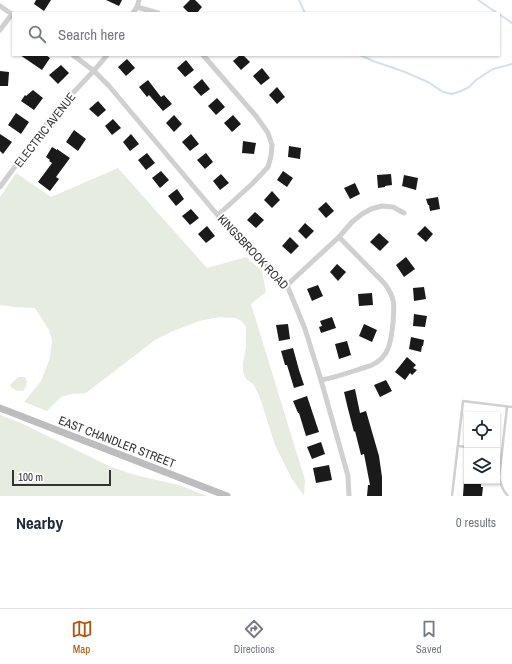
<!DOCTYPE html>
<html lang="en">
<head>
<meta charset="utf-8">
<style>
	body { margin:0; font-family:"Archivo Narrow",sans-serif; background:#f2f2f3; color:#1f2937 }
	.controls { position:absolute; right:12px; bottom:12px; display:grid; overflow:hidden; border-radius:0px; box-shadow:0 1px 3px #0004 }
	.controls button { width:36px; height:36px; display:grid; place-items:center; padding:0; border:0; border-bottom:1px solid #e0e1e3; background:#fff; color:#1f2937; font:20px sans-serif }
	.scale { position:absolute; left:12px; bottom:10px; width:99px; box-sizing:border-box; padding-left:4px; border:2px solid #333; border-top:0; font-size:11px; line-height:14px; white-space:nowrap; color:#333; -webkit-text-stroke:3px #fff; paint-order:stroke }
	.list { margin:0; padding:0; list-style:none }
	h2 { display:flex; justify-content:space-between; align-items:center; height:52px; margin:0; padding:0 16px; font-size:17px }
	h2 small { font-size:13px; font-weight:400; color:#747a83 }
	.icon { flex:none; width:22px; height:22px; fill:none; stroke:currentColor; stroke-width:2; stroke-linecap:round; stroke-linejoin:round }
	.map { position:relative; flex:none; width:512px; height:496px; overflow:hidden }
	.search { position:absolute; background:#fff; box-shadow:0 1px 3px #0004; left:12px; right:12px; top:12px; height:44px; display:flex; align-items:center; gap:10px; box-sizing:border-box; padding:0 14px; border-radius:0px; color:#747a83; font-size:15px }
	.sheet { height:112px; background:#fff }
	nav { display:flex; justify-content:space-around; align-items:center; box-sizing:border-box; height:56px; border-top:1px solid #e0e1e3; background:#fff; font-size:11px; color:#747a83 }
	nav a { display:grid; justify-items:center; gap:2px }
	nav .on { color:#b45309 }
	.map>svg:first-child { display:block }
	.green { fill:#e6ecdf }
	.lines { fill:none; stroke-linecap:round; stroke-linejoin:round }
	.stream { stroke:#cfe2ee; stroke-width:2 }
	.building { fill:#1a1a1a }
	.lane { stroke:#d0d0d0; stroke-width:2.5 }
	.street { stroke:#d0d0d0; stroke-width:5 }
	.secondary { stroke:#bdbdbd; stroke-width:7 }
	.labels { text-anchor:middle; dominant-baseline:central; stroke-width:4; stroke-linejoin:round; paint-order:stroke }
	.street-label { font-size:12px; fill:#333; stroke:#fff }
</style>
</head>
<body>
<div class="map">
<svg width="512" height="496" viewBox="0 0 512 496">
	<rect width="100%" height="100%" fill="#fff"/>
	<g class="green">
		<polygon points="118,168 207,268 246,257 262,271 266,292 251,304 305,480 304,496 292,479 275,445 259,395 253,384 246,379 243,372 243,363 246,347 246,327 242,321 235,318 220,317 199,321 171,332 155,340 86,393 71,394 61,397 47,411 24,402 41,381 50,358 52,340 49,330 35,308 14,307 0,305 0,197 16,173 51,197"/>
		<path d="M18 377H25C28 382 27 386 23 391 18 391 12 390 10 385Z"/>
		<polygon points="0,415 21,423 111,467 135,475 179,485 207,496 0,496"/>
	</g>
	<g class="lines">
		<g class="stream">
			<polyline points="299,0 305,13"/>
			<polyline points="478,0 497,13"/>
			<polyline points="499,14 512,23"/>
			<polyline points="360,55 373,61 405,72 428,82 443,92 452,94 461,91 469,87 476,80 493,69 512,64"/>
		</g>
	</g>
	<g class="building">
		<polygon points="36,0 51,0 44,11 34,4"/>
		<polygon points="106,0 122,0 119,6"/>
		<polygon points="190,0 195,0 202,7 197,13 189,13 183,7"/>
		<polygon points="20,55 46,55 50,58 42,70"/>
		<polygon points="240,55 243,55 250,62 241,70 233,61"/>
		<polygon points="127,59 135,68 126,76 118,67"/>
		<polygon points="186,60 194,70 185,77 177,68"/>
		<polygon points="61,65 69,73 58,84 49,75"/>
		<polygon points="262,68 270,78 261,85 253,76"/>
		<polygon points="0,71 9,72 8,86 0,86"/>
		<polygon points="202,79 210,89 201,96 193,87"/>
		<polygon points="148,80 161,97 164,95 172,104 163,111 149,95 147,97 139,87"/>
		<polygon points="277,87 285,97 277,104 269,95"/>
		<polygon points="33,90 43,98 34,110 21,101 25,95 26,96"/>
		<polygon points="217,98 225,107 216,115 208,106"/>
		<polygon points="98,101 106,110 98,117 89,109"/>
		<polygon points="16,113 29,122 21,134 8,125"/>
		<polygon points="174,115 182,124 174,132 166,123"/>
		<polygon points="233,115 241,124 232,132 224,123"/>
		<polygon points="113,119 121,128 112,135 105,126"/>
		<polygon points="74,130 86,139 78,151 66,142"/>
		<polygon points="0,134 12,142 3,154 0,151"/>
		<polygon points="131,134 139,144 130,151 123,142"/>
		<polygon points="191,134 199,144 190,151 182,142"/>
		<polygon points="243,141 256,143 254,154 242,153"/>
		<polygon points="289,146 301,148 300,159 288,157"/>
		<polygon points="52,147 57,150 57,149 70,158 56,177 59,179 50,191 38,182 52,163 49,161 50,160 46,157"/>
		<polygon points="147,153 155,163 146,170 138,160"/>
		<polygon points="206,153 213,162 205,169 197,160"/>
		<polygon points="161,171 169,180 160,188 152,178"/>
		<polygon points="283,171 293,178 287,187 277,180"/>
		<polygon points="221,174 229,183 220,190 213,181"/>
		<polygon points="391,174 392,185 385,186 385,187 378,188 377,175"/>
		<polygon points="404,175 418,178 416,190 402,186"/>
		<polygon points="355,183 360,194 350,199 344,188"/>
		<polygon points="177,189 184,199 176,206 168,196"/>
		<polygon points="272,191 280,200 272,208 264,200"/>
		<polygon points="438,197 440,209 430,211 429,205 428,205 426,199"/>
		<polygon points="326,202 334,211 326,218 318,209"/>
		<polygon points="191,209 199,218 190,225 182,216"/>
		<polygon points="255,212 264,220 256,228 247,220"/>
		<polygon points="305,223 314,231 306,239 298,231"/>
		<polygon points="207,226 215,236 206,243 198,234"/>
		<polygon points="425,226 433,234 426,242 417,234"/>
		<polygon points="379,233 389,242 380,251 370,242"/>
		<polygon points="290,237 299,246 291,254 282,246"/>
		<polygon points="406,257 415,269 404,277 396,265"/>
		<polygon points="337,264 346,272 338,281 330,272"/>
		<polygon points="318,285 323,296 312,301 307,289"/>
		<polygon points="424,287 426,299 414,301 413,288"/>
		<polygon points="372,293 373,305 359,306 358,294"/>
		<polygon points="414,314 427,316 425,327 413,326"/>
		<polygon points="332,317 336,328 321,333 319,327 322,326 320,321"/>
		<polygon points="288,324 290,339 279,341 276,325"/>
		<polygon points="364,324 377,330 372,342 359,336"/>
		<polygon points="411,337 424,340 423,346 422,346 421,352 409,349"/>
		<polygon points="347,341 351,355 339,359 335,344"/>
		<polygon points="293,348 299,370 304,385 294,388 287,365 285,365 281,351"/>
		<polygon points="407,357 416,365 413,368 417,370 412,375 410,373 405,380 395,372"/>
		<polygon points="386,380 392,391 380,397 374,385"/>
		<polygon points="355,389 360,413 366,411 379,456 382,477 382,496 367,496 368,485 370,485 364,454 361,455 355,431 354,432 348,409 344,392"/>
		<polygon points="307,396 319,432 306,436 299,413 298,413 293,401"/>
		<polygon points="321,442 325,454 312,459 307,447"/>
		<polygon points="329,465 332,480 316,483 313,468"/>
		<polygon points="464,481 481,481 481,487 483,487 482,496 463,496"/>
	</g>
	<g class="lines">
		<g class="lane">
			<path d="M507 407 499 478C501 486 503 491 508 496"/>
			<polyline points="458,446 467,447"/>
			<polyline points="452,496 463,401 512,407"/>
		</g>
		<g class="street">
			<polyline points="0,6 13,15"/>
			<polyline points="137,7 158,13"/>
			<polyline points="133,13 137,7 139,0"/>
			<polyline points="0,30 12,14"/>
			<polyline points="73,55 94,71 109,86 231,231 248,249 260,259 287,285 305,329 321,380 348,476 349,496"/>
			<polyline points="203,55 256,116 268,133 272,145 271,156 268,167 252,184 218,215"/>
			<path d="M0 187C18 163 36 137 55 113 72 92 91 76 107 55"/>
			<polyline points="287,285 339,237 352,222 362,214 371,209 382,206 393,207 404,213"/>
			<path d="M321 380C333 378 345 374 357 370 362 368 367 367 372 365 390 357 391 340 393 323 394 305 396 300 385 284L339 237"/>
		</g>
		<polyline class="secondary" points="0,408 227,496"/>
	</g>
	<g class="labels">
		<g class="street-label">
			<text transform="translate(45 130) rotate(-52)">ELECTRIC AVENUE</text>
			<text transform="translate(253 252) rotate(47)">KINGSBROOK ROAD</text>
			<text transform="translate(117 442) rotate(21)">EAST CHANDLER STREET</text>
		</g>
	</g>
</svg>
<div class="controls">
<button><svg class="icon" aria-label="locate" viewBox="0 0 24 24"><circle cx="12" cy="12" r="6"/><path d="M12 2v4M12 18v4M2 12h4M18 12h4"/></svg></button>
<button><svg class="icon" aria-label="layers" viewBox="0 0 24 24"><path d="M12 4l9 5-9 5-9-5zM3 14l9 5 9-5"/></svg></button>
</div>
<div class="scale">100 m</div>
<div class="search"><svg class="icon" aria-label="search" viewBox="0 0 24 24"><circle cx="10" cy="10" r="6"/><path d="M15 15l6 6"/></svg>Search here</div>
</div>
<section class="sheet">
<h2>Nearby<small>0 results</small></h2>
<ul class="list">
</ul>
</section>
<nav>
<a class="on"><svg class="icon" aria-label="map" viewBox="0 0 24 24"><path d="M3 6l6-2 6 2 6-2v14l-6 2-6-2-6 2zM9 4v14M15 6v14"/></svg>Map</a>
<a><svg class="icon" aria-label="directions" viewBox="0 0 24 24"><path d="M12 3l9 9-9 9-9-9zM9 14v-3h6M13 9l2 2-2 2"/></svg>Directions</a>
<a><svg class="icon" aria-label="saved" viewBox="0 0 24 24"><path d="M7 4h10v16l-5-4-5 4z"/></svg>Saved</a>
</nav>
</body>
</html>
